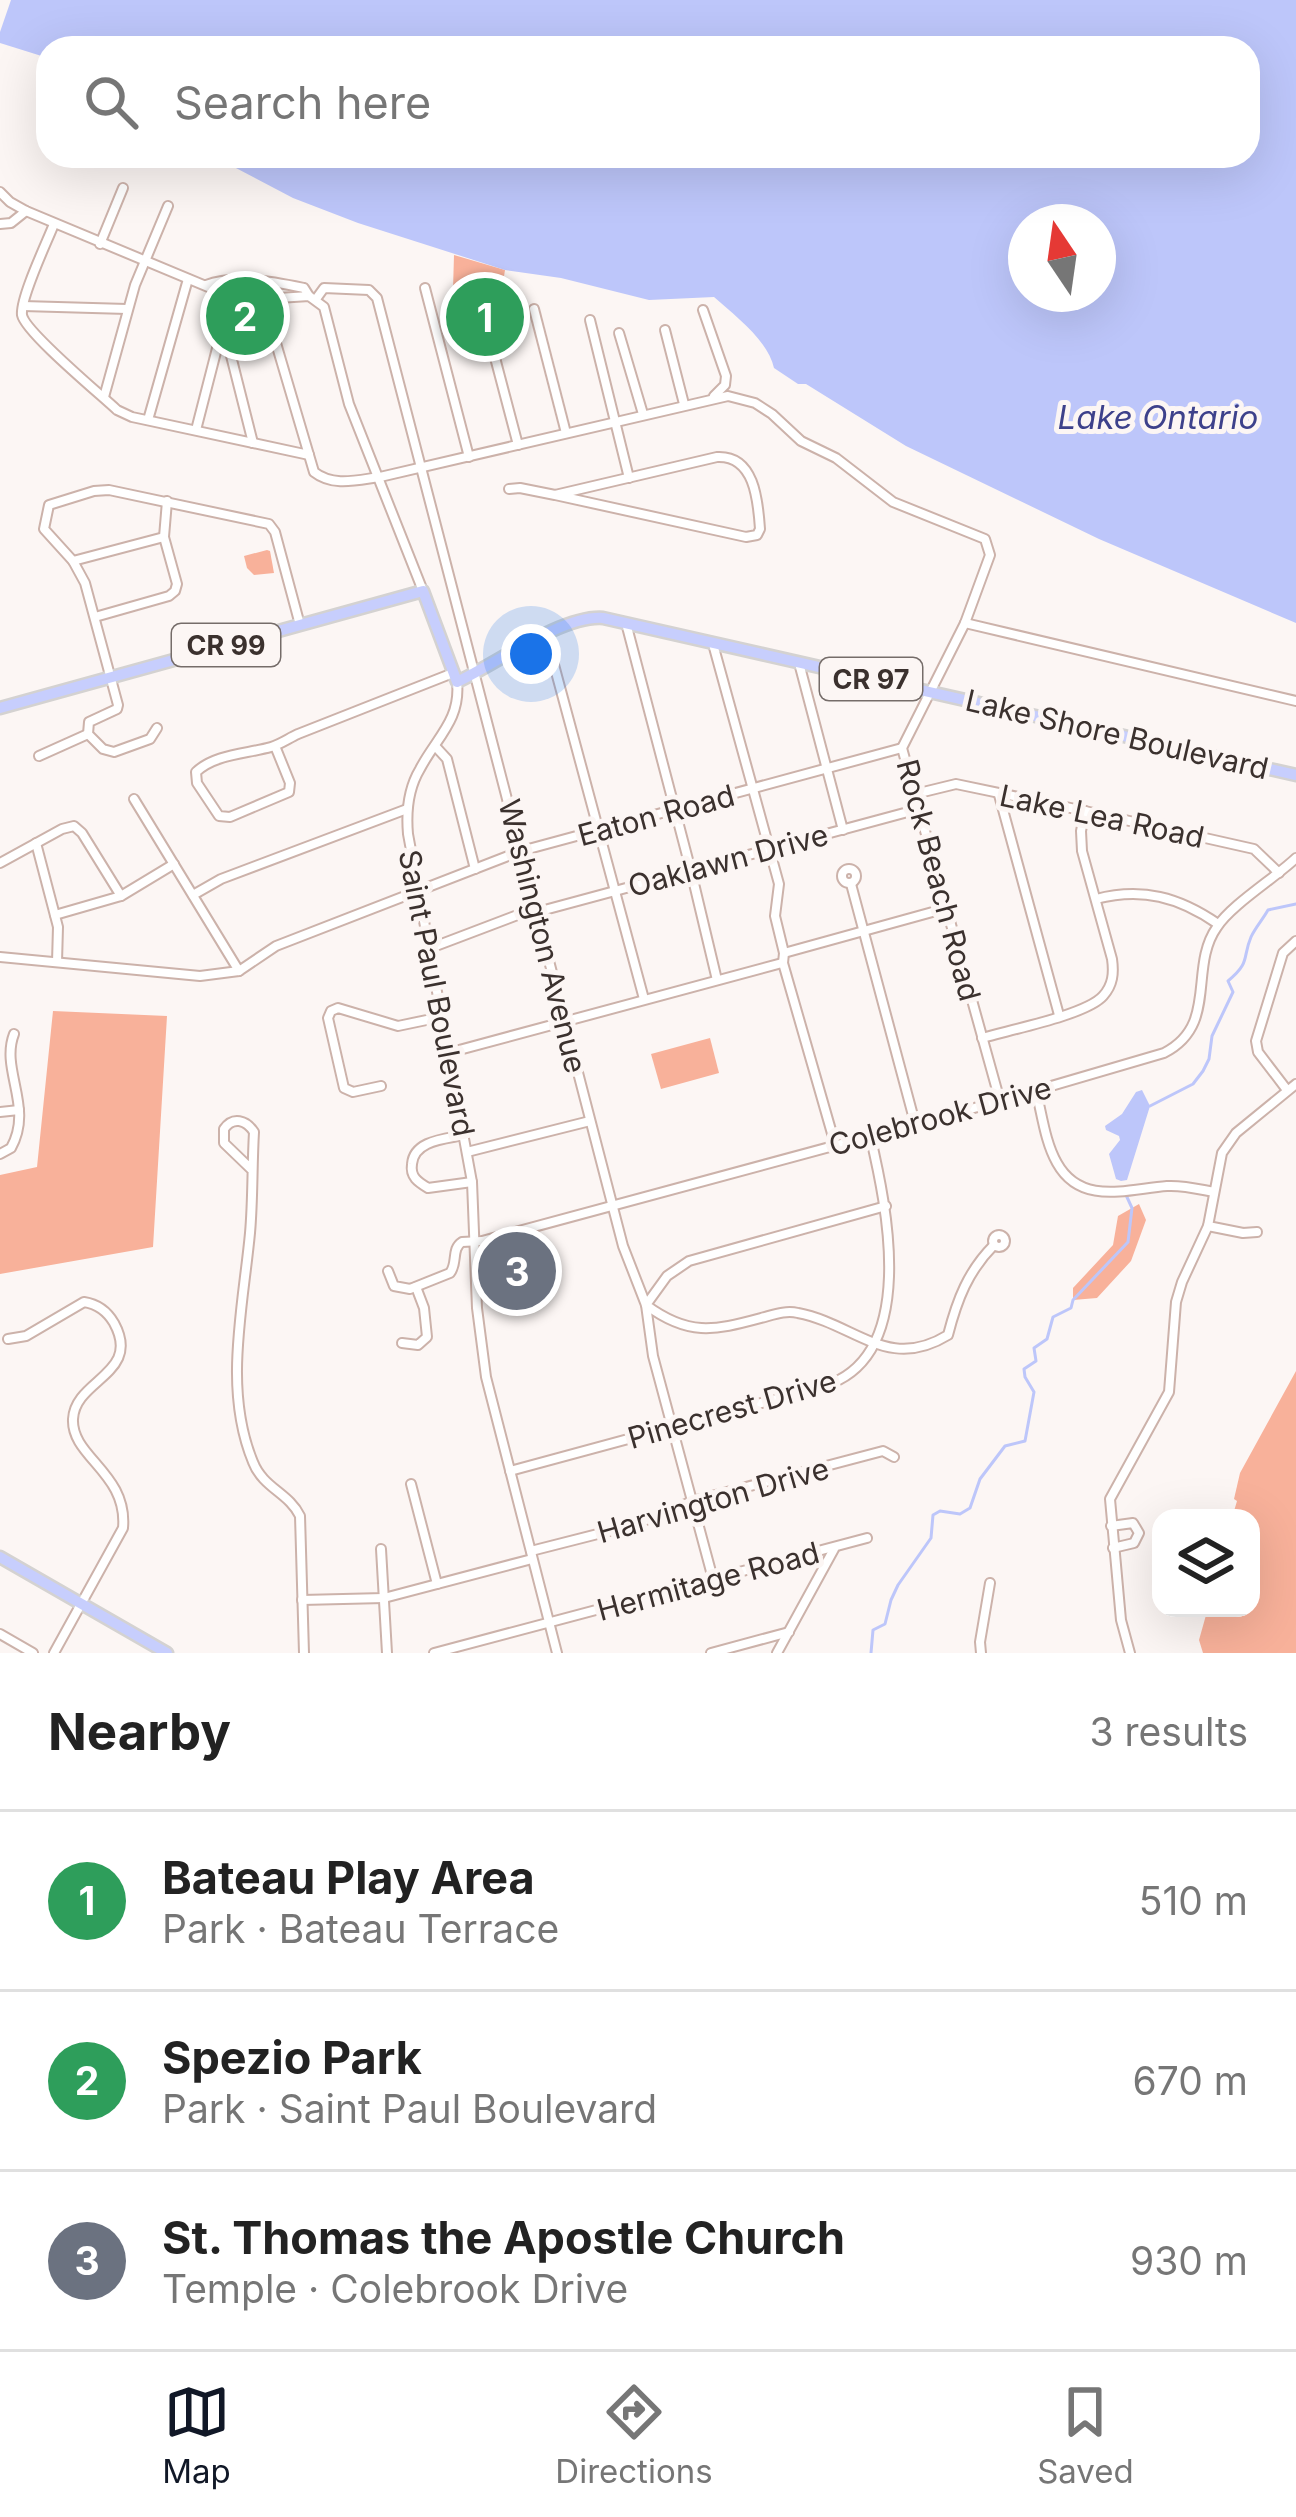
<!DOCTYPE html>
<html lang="en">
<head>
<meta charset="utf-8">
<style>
	body { margin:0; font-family:Inter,sans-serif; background:#f6f6f6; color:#222 }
	.controls { position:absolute; right:36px; bottom:36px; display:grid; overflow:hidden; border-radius:24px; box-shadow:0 12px 48px #0002 }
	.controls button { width:108px; height:108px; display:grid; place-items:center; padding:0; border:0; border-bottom:3px solid #e0e0e0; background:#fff; color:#222; font:60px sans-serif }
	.compass { position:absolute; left:1008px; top:204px; width:108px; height:108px; border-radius:50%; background:#fff; box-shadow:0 12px 48px #0002; rotate:347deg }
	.you { position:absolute; left:531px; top:654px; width:42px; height:42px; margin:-30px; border:9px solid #fff; border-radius:50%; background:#1a73e8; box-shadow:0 0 0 18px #1a73e833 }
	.badge { display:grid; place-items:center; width:78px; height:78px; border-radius:50%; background:#111827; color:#fff; font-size:39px; font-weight:700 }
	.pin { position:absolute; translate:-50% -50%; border:6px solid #fff; box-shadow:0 3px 12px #0006 }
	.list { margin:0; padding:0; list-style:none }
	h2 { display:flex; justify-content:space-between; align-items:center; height:156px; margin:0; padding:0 48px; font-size:51px }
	h2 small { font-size:39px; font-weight:400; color:#767676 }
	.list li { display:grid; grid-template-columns:78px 1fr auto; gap:36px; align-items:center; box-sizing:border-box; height:180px; padding:0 48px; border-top:3px solid #e0e0e0 }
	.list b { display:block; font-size:45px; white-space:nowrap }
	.list p { margin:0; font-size:39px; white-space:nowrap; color:#767676 }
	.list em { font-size:39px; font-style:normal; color:#767676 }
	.icon { flex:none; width:66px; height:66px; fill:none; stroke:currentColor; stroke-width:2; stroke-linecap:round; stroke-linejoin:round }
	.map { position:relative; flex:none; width:1296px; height:1653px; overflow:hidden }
	.search { position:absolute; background:#fff; box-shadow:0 12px 48px #0002; left:36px; right:36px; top:36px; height:132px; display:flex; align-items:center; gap:30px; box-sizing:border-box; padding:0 42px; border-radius:36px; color:#767676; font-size:45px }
	.sheet { height:696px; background:#fff }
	nav { display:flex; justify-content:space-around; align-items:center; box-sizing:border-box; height:168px; border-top:3px solid #e0e0e0; background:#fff; font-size:33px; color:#767676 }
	nav a { display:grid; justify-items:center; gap:6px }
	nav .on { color:#111827 }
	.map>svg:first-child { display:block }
	.green { fill:#f8b19a }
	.water { fill:#bdc6fa; fill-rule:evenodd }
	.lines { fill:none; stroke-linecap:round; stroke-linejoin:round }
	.stream { stroke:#bdc6fa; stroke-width:3 }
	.minor-casing { stroke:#ccb2aa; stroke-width:12 }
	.major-casing { stroke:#d4d2d1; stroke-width:15 }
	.minor { stroke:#fff; stroke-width:8 }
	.major { stroke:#c7cefd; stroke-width:10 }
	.labels { text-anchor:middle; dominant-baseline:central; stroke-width:10; stroke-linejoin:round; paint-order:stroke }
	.shield { fill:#fcf6f4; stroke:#756c69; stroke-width:3 }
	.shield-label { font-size:27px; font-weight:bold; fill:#3b312e }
	.street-label { font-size:30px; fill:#3b312e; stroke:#fcf6f4 }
	.water-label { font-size:33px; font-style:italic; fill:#3d418b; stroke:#fcf6f4 }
</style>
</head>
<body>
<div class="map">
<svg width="1296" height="1653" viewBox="0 0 1296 1653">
	<rect width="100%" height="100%" fill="#fcf6f4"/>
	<g class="green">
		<polygon points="454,255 505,270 502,289 517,344 470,356 453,289"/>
		<polygon points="224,296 260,302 268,327 231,337 221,298"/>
		<polygon points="267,550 270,551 274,573 254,575 247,568 244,556"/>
		<polygon points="53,1011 167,1016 153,1247 0,1274 0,1175 37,1167"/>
		<polygon points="710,1038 719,1073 661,1089 651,1054"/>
		<polygon points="1139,1204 1146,1220 1131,1261 1097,1298 1073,1300 1073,1288 1113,1245 1118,1216"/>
		<polygon points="1296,1371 1296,1653 1203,1653 1199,1640 1208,1608 1251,1608 1251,1518 1232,1518 1237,1501 1234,1499 1240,1473"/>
	</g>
	<g class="water">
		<path d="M11 0H1296V623L1099 539 906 446 806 384H798L774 368C768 340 734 315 714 297L649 300 561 278 505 270 358 223 293 198 213 156H1248V48H48V58L0 43V32ZM1098 222V294H1026V222Z"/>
		<polygon points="1142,1090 1150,1106 1127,1180 1121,1181 1116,1179 1109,1154 1120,1140 1119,1136 1106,1130 1105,1126 1122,1114 1136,1092"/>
	</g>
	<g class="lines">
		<g class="stream">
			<path d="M1150 1106 1193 1084 1203 1071 1209 1059 1212 1036 1233 992 1228 981C1251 962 1242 958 1251 937 1255 928 1263 919 1268 910L1296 904"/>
			<polyline points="871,1653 873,1630 885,1624 891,1600 898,1585 931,1538 933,1515 940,1511 960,1514 970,1508 980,1479 1005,1446 1025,1441 1034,1392 1025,1377 1024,1369 1036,1361 1034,1348 1047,1339 1053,1317 1071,1308 1073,1300 1128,1242 1132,1208 1126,1195"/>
		</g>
		<g class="minor-casing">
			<g id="minor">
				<polyline points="0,192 10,202 26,211 213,289 263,299 309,296 324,307 349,404 423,591"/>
				<polyline points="0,224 11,223 26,211"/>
				<path d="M54 224C47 242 20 298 22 315 25 332 100 394 117 410L132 417 309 455"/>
				<polyline points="100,244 123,188"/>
				<path d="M206 285C235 274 274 282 304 288L309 296"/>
				<polyline points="425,288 469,457"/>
				<path d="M263 299 314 472C333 487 357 480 380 477L728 396 755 403 772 414 801 441 836 458 893 502 985 539 990 555 965 623 902 748 1000 1101"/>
				<polyline points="316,299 324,288 369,290 377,298 623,1246 646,1305 653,1356 713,1579"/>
				<polyline points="23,306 127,309"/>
				<polyline points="534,309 566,433"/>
				<polyline points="703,310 726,376 725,385 714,396"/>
				<polyline points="590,320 629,478"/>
				<polyline points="224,328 253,443"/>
				<polyline points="665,330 684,404"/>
				<polyline points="619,333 643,414"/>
				<polyline points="493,350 518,445"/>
				<polyline points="104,397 135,285 168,206"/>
				<polyline points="148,420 188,279"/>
				<polyline points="196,430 223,325 213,289"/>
				<path d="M509 489 520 488 555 495 717 457C754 455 758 499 760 529L757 535 746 537 555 495"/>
				<polyline points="73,561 164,537"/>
				<polyline points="95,617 169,596 175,591 177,584 164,537 167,501"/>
				<polyline points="626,623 691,871 717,980"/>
				<polyline points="965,623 1296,701"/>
				<polyline points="546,635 644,999"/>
				<polyline points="713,644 779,884 775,916 784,953 783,963 835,1144"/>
				<polyline points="799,663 843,830"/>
				<path d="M457 682C461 720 436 738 420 769 408 789 406 811 408 834L472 1182 477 1308 486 1377 557 1653"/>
				<polyline points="157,728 150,739 114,752 103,749 88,734 89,722 117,709 118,705 85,583 73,561 44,529 49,505 94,491 109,490 269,524 275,532 300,625"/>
				<path d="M275 746 290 783 289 792 230 817 219 816 197 783 196 772C215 754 246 754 271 747 281 744 289 738 298 734L453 673"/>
				<polyline points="435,746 447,759 475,869"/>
				<polyline points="39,756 88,734"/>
				<polyline points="915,794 956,784 1085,811 1254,849 1279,873"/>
				<polyline points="999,795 1059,1015"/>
				<polyline points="134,799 239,971"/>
				<polyline points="36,843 58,927 57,962"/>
				<polyline points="0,863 62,829 74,826 82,833 121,896"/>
				<circle cx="849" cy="876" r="7"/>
				<polyline points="851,884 915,1123"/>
				<polyline points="193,895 221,879 407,809"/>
				<path d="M1096 899C1142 887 1179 897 1218 924"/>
				<polyline points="537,912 919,809"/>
				<polyline points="55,915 121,896 174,864"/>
				<polyline points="428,949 536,908"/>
				<polyline points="784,953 947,908"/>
				<polyline points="0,957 200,976 239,971 276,946 521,851 902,748"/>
				<path d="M982 1038C1009 1030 1086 1015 1103 996 1113 985 1114 973 1112 959L1082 851 1081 831 1085 811"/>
				<polyline points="448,1053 782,963"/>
				<polyline points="381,1086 353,1092 344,1088 328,1018 331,1011 338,1008 398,1026 441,1017"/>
				<polyline points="1287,1090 1258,1052 1256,1041 1283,953 1296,941"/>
				<path d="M1036 1091C1042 1114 1045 1142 1057 1163 1081 1206 1127 1189 1167 1186 1183 1185 1198 1189 1214 1192"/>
				<polyline points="0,1112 19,1110"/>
				<path d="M464 1135C446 1139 414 1140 412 1164 410 1177 418 1182 428 1188L472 1182"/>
				<polyline points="467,1152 590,1121"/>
				<path d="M0 1154 11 1148C34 1107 0 1070 14 1034"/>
				<path d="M251 1169 224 1143V1129C233 1116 246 1120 254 1132 252 1166 253 1199 250 1233 243 1308 223 1390 253 1462 263 1488 289 1493 300 1516L304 1653"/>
				<path d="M886 1206 689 1261 667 1276 646 1305C688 1336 713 1331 761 1318 773 1315 785 1310 798 1313 855 1324 888 1372 948 1335 957 1300 968 1271 994 1245"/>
				<polyline points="1208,1226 1243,1233 1257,1232"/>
				<circle cx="999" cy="1241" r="6"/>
				<path d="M388 1271 394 1286 410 1289 450 1273C458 1263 451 1249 462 1242L482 1241 1000 1101 1164 1053C1219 1025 1188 968 1217 927 1231 905 1275 878 1296 858"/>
				<path d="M8 1339 26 1336 84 1302C97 1304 107 1311 114 1323 142 1374 75 1379 73 1419 71 1457 128 1473 123 1528L54 1653"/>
				<polyline points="402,1343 418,1345 427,1337 424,1308 416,1287"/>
				<path d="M510 1471 824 1386C919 1357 887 1207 870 1135"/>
				<polyline points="411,1484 437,1584"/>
				<polyline points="1111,1526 1133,1523 1139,1533 1134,1543 1113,1548"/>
				<polyline points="381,1549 387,1653"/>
				<polyline points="531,1551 633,1525 693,1501 883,1451 894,1457"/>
				<polyline points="302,1600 384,1598 532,1559"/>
				<polyline points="0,1634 33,1653"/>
				<polyline points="434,1653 867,1538"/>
				<polyline points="711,1653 789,1632"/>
				<polyline points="777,1653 834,1549"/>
				<polyline points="981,1653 980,1642 990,1583"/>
				<polyline points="1130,1653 1121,1620 1110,1499 1169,1392 1176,1302 1182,1282 1208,1226 1222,1153 1236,1133 1296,1084"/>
			</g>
		</g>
		<g class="major-casing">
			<g id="major">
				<path d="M0 708 423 591 457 682C496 664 562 615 603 618L1296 775"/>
				<polyline points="0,1557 167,1653"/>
			</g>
		</g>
		<use href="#minor" class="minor"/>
		<use href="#major" class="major"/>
	</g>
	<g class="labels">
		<g class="shield">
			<rect x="172" y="624" width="108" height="42" rx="9"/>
			<rect x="820" y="658" width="102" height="42" rx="9"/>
		</g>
		<g class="shield-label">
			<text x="226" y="645">CR 99</text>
			<text x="871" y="679">CR 97</text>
		</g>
		<g class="street-label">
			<text transform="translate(1117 734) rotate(13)">Lake Shore Boulevard</text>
			<text transform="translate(656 815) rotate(-15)">Eaton Road</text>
			<text transform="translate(1102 816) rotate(12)">Lake Lea Road</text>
			<text transform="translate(728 860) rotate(-15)">Oaklawn Drive</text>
			<text transform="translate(939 880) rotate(75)">Rock Beach Road</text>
			<text transform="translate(543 936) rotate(76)">Washington Avenue</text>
			<text transform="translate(437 993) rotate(79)">Saint Paul Boulevard</text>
			<text transform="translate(940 1116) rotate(-15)">Colebrook Drive</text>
			<text transform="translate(732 1409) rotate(-16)">Pinecrest Drive</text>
			<text transform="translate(713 1500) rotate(-16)">Harvington Drive</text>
			<text transform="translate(708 1581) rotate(-15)">Hermitage Road</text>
		</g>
		<g class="water-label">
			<text x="1158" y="417">Lake Ontario</text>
		</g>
	</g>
</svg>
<div class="controls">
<button><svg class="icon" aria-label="layers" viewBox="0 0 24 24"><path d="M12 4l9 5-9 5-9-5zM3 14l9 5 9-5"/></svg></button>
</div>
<svg class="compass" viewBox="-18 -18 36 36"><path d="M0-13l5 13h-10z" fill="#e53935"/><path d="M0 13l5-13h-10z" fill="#767676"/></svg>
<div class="you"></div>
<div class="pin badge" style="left:485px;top:317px;background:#2e9e5b">1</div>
<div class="pin badge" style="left:245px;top:316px;background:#2e9e5b">2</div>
<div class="pin badge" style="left:517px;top:1271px;background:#6b7280">3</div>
<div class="search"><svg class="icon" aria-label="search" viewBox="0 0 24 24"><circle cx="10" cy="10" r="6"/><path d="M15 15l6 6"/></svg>Search here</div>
</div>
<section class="sheet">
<h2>Nearby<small>3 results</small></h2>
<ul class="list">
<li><span class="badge" style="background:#2e9e5b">1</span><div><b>Bateau Play Area</b><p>Park · Bateau Terrace</p></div><em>510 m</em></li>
<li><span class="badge" style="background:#2e9e5b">2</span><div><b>Spezio Park</b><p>Park · Saint Paul Boulevard</p></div><em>670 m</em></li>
<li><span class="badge" style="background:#6b7280">3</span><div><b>St. Thomas the Apostle Church</b><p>Temple · Colebrook Drive</p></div><em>930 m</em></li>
</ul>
</section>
<nav>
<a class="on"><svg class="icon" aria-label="map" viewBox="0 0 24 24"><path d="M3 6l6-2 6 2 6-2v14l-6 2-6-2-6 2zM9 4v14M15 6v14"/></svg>Map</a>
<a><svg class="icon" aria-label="directions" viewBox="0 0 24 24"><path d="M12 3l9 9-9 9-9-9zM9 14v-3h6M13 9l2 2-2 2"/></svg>Directions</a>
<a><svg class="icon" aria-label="saved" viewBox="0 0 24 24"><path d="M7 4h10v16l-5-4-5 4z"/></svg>Saved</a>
</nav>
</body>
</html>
